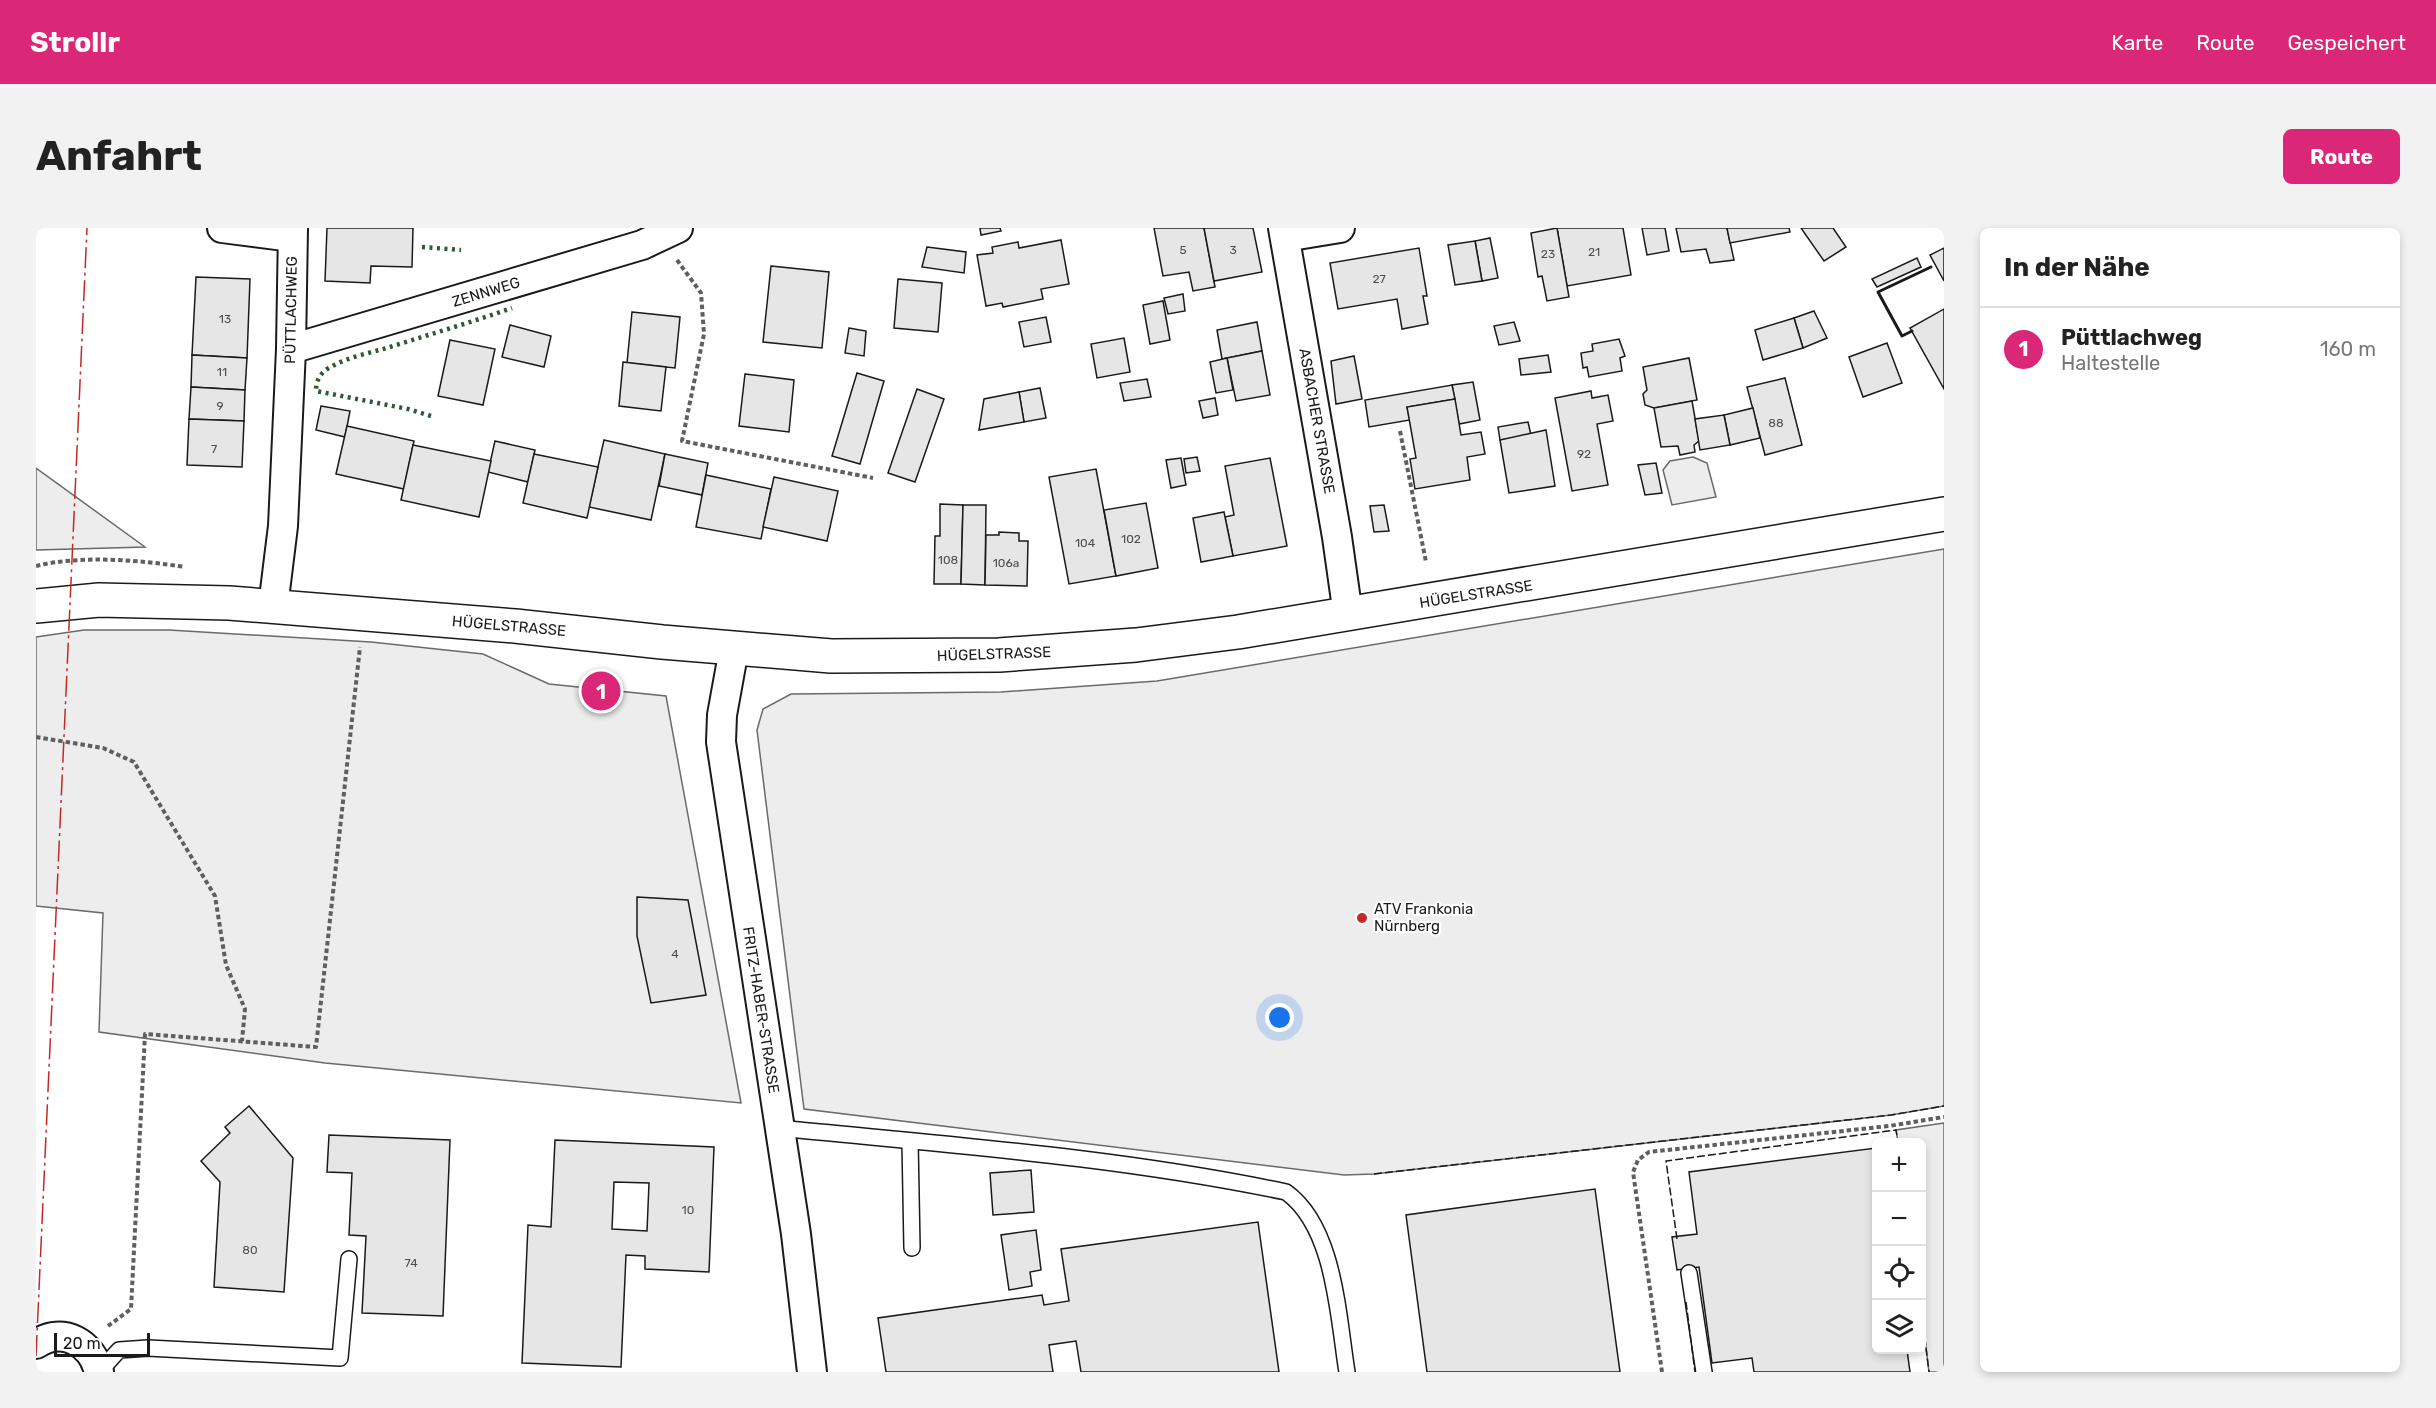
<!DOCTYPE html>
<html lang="de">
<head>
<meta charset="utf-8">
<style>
	body { margin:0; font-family:Rubik,sans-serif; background:#f2f2f2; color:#222 }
	.controls { position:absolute; right:18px; bottom:18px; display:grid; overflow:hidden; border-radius:9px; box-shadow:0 3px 9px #0003 }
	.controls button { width:54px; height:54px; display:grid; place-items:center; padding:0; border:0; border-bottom:2px solid #e0e0e0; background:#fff; color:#222; font:30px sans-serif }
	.scale { position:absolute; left:18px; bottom:15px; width:96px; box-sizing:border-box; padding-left:6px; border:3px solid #1a1a1a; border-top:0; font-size:16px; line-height:21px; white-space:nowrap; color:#1a1a1a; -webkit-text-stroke:4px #fff; paint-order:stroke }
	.you { position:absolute; left:1244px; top:790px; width:21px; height:21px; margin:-15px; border:4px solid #fff; border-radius:50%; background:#1a73e8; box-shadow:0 0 0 9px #1a73e833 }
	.badge { display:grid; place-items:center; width:39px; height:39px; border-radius:50%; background:#db2777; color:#fff; font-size:20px; font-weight:700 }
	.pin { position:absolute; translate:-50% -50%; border:3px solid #fff; box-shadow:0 2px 6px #0006 }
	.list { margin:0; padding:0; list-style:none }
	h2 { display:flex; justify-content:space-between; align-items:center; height:78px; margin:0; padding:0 24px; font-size:26px }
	h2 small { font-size:20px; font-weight:400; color:#767676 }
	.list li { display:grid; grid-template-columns:39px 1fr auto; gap:18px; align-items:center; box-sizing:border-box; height:84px; padding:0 24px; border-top:2px solid #e0e0e0 }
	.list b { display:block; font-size:22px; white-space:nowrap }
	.list p { margin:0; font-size:20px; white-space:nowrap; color:#767676 }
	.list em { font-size:20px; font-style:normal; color:#767676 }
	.icon { flex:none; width:33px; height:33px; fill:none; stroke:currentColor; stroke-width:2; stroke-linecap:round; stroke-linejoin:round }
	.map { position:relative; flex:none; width:1908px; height:1144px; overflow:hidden; border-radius:9px }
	header { display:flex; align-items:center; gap:36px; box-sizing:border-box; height:84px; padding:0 30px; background:#db2777; color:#fff }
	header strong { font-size:28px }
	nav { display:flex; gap:33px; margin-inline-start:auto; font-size:21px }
	.intro { display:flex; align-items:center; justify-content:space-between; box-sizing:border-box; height:144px; padding:0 36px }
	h1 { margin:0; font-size:42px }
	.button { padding:15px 27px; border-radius:9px; background:#db2777; color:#fff; font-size:21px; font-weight:700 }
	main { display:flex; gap:36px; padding:0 36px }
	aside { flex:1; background:#fff; border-radius:9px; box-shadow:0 3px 9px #0003 }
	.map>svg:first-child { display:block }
	.built { fill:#ededed; stroke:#6a6a6a; stroke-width:1.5 }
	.building { fill:#e6e6e6; stroke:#1a1a1a; stroke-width:1.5; fill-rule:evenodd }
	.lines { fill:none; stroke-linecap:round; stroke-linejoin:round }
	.service-casing { stroke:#1a1a1a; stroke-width:18 }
	.minor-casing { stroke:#1a1a1a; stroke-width:32 }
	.tertiary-casing { stroke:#1a1a1a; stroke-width:36 }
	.path { stroke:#5f5f5f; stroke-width:4; stroke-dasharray:4.5 3; stroke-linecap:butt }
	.service { stroke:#fff; stroke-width:15 }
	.minor { stroke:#fff; stroke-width:28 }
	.tertiary { stroke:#fff; stroke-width:33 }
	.hedge { stroke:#2b5a34; stroke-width:4.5; stroke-dasharray:3 4.5; stroke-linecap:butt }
	.fence { stroke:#1a1a1a; stroke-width:1.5; stroke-dasharray:8 3; stroke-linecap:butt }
	.wall { stroke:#1a1a1a; stroke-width:3 }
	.power { stroke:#c62828; stroke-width:1.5; stroke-dasharray:21 4.5 3 4.5; stroke-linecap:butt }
	.poi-dot { fill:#c62828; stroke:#fff; stroke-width:2 }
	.labels { text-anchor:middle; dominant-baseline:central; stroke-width:4.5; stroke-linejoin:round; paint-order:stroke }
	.number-label { font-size:12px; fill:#4d4d4d }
	.street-label { font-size:15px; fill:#1a1a1a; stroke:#fff }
	.poi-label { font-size:15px; fill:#1a1a1a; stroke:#fff; text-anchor:start }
</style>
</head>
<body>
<header>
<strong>Strollr</strong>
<nav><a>Karte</a><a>Route</a><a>Gespeichert</a></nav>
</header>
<div class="intro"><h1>Anfahrt</h1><a class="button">Route</a></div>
<main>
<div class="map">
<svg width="1908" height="1144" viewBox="0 0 1908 1144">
	<rect width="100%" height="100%" fill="#fff"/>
	<g class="built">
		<polygon points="1657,229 1671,235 1680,269 1636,277 1627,242 1634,233"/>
		<polygon points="0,240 109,319 0,322"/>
		<polygon points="1908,321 1908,878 1855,887 1338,946 1308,947 768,881 721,502 727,481 755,466 965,464 1121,453"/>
		<polygon points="48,402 133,402 335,414 447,426 513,456 630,468 705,875 289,835 63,804 67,685 0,678 0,409"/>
		<polygon points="1908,895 1908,1144 1893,1144 1886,1087 1886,914 1862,914 1860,902"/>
	</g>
	<g class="building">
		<polygon points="291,0 377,0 376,39 335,38 334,55 289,53"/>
		<polygon points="944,0 964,0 965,3 945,7"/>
		<polygon points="1118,0 1168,0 1179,59 1157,63 1153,44 1127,48"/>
		<polygon points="1168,0 1217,0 1226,44 1178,53"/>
		<polygon points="1521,0 1587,0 1595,47 1531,58"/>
		<polygon points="1521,0 1533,69 1511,73 1506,48 1502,49 1495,5"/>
		<polygon points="1606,0 1629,0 1633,23 1611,27"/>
		<polygon points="1640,0 1691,0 1698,32 1674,35 1670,21 1645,24"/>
		<polygon points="1691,0 1753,0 1754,4 1694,15"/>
		<polygon points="1765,0 1797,0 1810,19 1788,33"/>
		<polygon points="1454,10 1462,50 1446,53 1439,13"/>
		<polygon points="1025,12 1033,56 1005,61 1007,71 967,79 966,75 950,78 941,27 957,25 956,19 982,14 983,20"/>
		<polygon points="1439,13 1446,53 1419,57 1412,17"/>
		<polygon points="891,19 930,24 928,45 886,39"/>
		<polygon points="1383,20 1391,68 1387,68 1392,96 1366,101 1361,71 1302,81 1294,35"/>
		<polygon points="1908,20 1908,53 1894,27"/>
		<polygon points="1881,30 1885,39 1841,59 1836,51"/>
		<polygon points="735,38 793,44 786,120 727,114"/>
		<polygon points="160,49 214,51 211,130 156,127"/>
		<polygon points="862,51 906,55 902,104 858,100"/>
		<polygon points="1147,66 1149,83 1132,86 1128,70"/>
		<polygon points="1127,73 1134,112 1114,116 1107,77"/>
		<polygon points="1908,81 1908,161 1874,100"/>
		<polygon points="1778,83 1791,110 1767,120 1758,90"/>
		<polygon points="596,84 644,89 639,140 591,135"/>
		<polygon points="1010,89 1015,114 988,119 983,94"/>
		<polygon points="1758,90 1767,120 1727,132 1719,102"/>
		<polygon points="1221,94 1226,123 1186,131 1181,102"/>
		<polygon points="1478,94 1484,113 1463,117 1458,98"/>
		<polygon points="474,97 515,108 508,139 466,129"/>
		<polygon points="813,100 830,103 828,128 809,125"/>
		<polygon points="1088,110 1094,144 1061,150 1055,116"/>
		<polygon points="1583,111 1589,128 1584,130 1586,143 1553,149 1551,139 1547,140 1545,125 1557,123 1556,116"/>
		<polygon points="414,112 459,121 447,177 402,168"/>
		<polygon points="1851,115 1866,155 1827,169 1813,129"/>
		<polygon points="1226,123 1234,167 1200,173 1191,130"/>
		<polygon points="156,127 211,130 209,162 155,159"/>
		<polygon points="1512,127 1515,144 1485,147 1483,131"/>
		<polygon points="1318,128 1326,171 1300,176 1295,133"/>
		<polygon points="1191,130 1197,162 1180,165 1174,134"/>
		<polygon points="1653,130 1661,172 1618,180 1609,177 1607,166 1611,162 1607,139"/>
		<polygon points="587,134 630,139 625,183 583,178"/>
		<polygon points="821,145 848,153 824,236 796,228"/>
		<polygon points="709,146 758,152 753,204 703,198"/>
		<polygon points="1749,150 1766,217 1729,227 1711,159"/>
		<polygon points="1111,151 1115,169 1088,173 1084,155"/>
		<polygon points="1437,154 1444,192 1423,196 1416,157"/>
		<polygon points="1416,157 1419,171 1371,179 1374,192 1333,199 1329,172"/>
		<polygon points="155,159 209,162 208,193 153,191"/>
		<polygon points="1004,160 1010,190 988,194 983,164"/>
		<polygon points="881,161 908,171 879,254 852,245"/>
		<polygon points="1555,163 1556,170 1572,167 1577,193 1561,196 1572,257 1536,263 1519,170"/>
		<polygon points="983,164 988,194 943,202 948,171"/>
		<polygon points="1179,170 1182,187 1167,190 1163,173"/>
		<polygon points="1419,171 1425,207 1445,204 1449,226 1431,229 1434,252 1379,261 1374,231 1380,230 1371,179"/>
		<polygon points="1656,173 1663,213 1658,217 1659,224 1644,227 1642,218 1625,219 1618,180"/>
		<polygon points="285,178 314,183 309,209 280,202"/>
		<polygon points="1717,180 1724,210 1694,217 1688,187"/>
		<polygon points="1688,187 1694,217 1664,222 1659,191"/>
		<polygon points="153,191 208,193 206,239 151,237"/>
		<polygon points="1492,194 1495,207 1464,212 1462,199"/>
		<polygon points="311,198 378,213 368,261 300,246"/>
		<polygon points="1510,202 1519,258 1473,265 1464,212"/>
		<polygon points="568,212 629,226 615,292 553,279"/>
		<polygon points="459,213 499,222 492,254 452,244"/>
		<polygon points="377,217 455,233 443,289 365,272"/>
		<polygon points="498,226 562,239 551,290 487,275"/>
		<polygon points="629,226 672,235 666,267 623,258"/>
		<polygon points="1161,229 1164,243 1150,245 1148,231"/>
		<polygon points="1145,230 1150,257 1135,260 1130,232"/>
		<polygon points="1234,230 1251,318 1197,328 1189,289 1198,287 1189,238"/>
		<polygon points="1620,235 1626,265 1609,267 1602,237"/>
		<polygon points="1060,241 1080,348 1033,356 1013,249"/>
		<polygon points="670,247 735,261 725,311 660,299"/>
		<polygon points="738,249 802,263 791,313 727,299"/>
		<polygon points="1110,275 1122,340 1080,348 1068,282"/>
		<polygon points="904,276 927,277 925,356 898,356 899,308 904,308"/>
		<polygon points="927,277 950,277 949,357 925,356"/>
		<polygon points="1348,277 1353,303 1338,304 1334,278"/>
		<polygon points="1188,284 1197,328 1165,334 1157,290"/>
		<polygon points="963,304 983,305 983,313 992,313 991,358 949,357 950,307 963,307"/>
		<polygon points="601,669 652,672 670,767 615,775 601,708"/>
		<polygon points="213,878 257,930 248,1064 178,1059 184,954 165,933 194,905 189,899"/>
		<polygon points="293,907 414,912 407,1088 326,1085 330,1008 313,1007 316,945 291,944"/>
		<path d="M519 912 678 919 673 1044 609 1041V1028L590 1027 585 1139 486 1135 492 997 515 999ZM578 954 613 955 611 1003 576 1001Z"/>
		<polygon points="1840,920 1840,1122 1871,1122 1874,1144 1718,1144 1716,1130 1676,1135 1663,1039 1641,1042 1636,1009 1661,1006 1653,944"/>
		<polygon points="995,942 998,984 957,987 954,945"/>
		<polygon points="1559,961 1584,1144 1391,1144 1370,987"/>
		<polygon points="1222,994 1243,1144 1045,1144 1040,1113 1013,1117 1017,1144 850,1144 842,1090 1006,1067 1008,1077 1033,1073 1025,1021"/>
		<polygon points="1000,1002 1005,1042 994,1044 996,1058 973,1062 965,1007"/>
	</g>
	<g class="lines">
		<g class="service-casing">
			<g id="service">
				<path d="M743 900C913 917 1083 929 1250 964 1299 999 1302 1089 1311 1144"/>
				<polyline points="874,913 876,1020"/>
				<polyline points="1653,1045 1668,1144"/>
				<polyline points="63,1144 83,1122 112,1120 304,1130 313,1031"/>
			</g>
		</g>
		<g class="minor-casing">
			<g id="minor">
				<polyline points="186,0 256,9"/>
				<polyline points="1247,0 1301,309 1312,387"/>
				<polyline points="1249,9 1304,0"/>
				<polyline points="255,121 606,17 642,0"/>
				<polyline points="237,379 247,298 255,121 257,0"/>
				<polyline points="698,421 686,487 685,514 760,1006 776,1144"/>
				<path d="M0 1116C27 1098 56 1115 63 1144"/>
			</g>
		</g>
		<g class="tertiary-casing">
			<polyline id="tertiary" points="0,378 63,372 193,375 479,398 626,414 795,428 963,427 1100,417 1202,404 1908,286"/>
		</g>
		<g class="path">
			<polyline points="641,32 665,65 668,106 646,213 837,250"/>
			<polyline points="1364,203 1390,334"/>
			<path d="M0 338C44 327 104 332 149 339"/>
			<polyline points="0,509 67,520 98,534 179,668 190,737 209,781 206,813"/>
			<polyline points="72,1098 95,1081 109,806 280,819 324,419"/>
			<polyline points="1626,1144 1597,944 1602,932 1613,924 1853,898 1908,889"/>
		</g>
		<use href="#service" class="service"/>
		<use href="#minor" class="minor"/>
		<use href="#tertiary" class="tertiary"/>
		<g class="hedge">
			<polyline points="386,19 425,22"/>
			<path d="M395 188 372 181 280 163C280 153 284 145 293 140 311 129 334 125 354 119 395 106 436 94 476 80"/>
		</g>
		<g class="fence">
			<polyline points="1338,946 1855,887 1908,878"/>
			<polyline points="1641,1011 1630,933 1860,902 1862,914"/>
			<polyline points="1650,1074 1659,1144"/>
			<polyline points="1886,1087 1893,1144"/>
		</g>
		<polyline class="wall" points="1876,103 1866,108 1842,64 1895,39"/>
		<polyline class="power" points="0,1128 51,0"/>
	</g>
	<circle class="poi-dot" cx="1326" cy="690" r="6"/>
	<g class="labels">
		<g class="number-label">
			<text x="1147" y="22">5</text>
			<text x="1197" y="22">3</text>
			<text x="1558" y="24">21</text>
			<text x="1512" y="26">23</text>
			<text x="1343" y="51">27</text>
			<text x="189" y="91">13</text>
			<text x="186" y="144">11</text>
			<text x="184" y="178">9</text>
			<text x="1740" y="195">88</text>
			<text x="178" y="221">7</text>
			<text x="1548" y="226">92</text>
			<text x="1095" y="311">102</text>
			<text x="1049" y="315">104</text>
			<text x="912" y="332">108</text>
			<text x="970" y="335">106a</text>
			<text x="639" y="726">4</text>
			<text x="652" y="982">10</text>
			<text x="214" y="1022">80</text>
			<text x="375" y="1035">74</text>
		</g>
		<g class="street-label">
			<text transform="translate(450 64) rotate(-17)">ZENNWEG</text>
			<text transform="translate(255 82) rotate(-89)">PÜTTLACHWEG</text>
			<text transform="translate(1281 193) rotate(80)">ASBACHER STRASSE</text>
			<text transform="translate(1440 366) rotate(-9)">HÜGELSTRASSE</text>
			<text transform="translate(473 398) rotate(5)">HÜGELSTRASSE</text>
			<text transform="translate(958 426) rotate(-2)">HÜGELSTRASSE</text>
			<text transform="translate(725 782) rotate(81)">FRITZ-HABER-STRASSE</text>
		</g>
		<g class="poi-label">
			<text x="1338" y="681">ATV Frankonia<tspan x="1338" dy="17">Nürnberg</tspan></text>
		</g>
	</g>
</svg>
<div class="controls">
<button>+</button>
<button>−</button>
<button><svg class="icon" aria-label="locate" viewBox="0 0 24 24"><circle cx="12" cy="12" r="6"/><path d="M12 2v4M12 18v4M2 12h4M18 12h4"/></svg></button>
<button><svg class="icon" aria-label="layers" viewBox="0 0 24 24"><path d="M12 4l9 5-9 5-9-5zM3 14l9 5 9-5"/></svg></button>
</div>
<div class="scale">20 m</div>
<div class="you"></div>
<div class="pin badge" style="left:565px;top:463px">1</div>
</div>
<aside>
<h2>In der Nähe<small></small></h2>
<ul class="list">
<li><span class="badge">1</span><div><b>Püttlachweg</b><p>Haltestelle</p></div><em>160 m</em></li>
</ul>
</aside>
</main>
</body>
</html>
